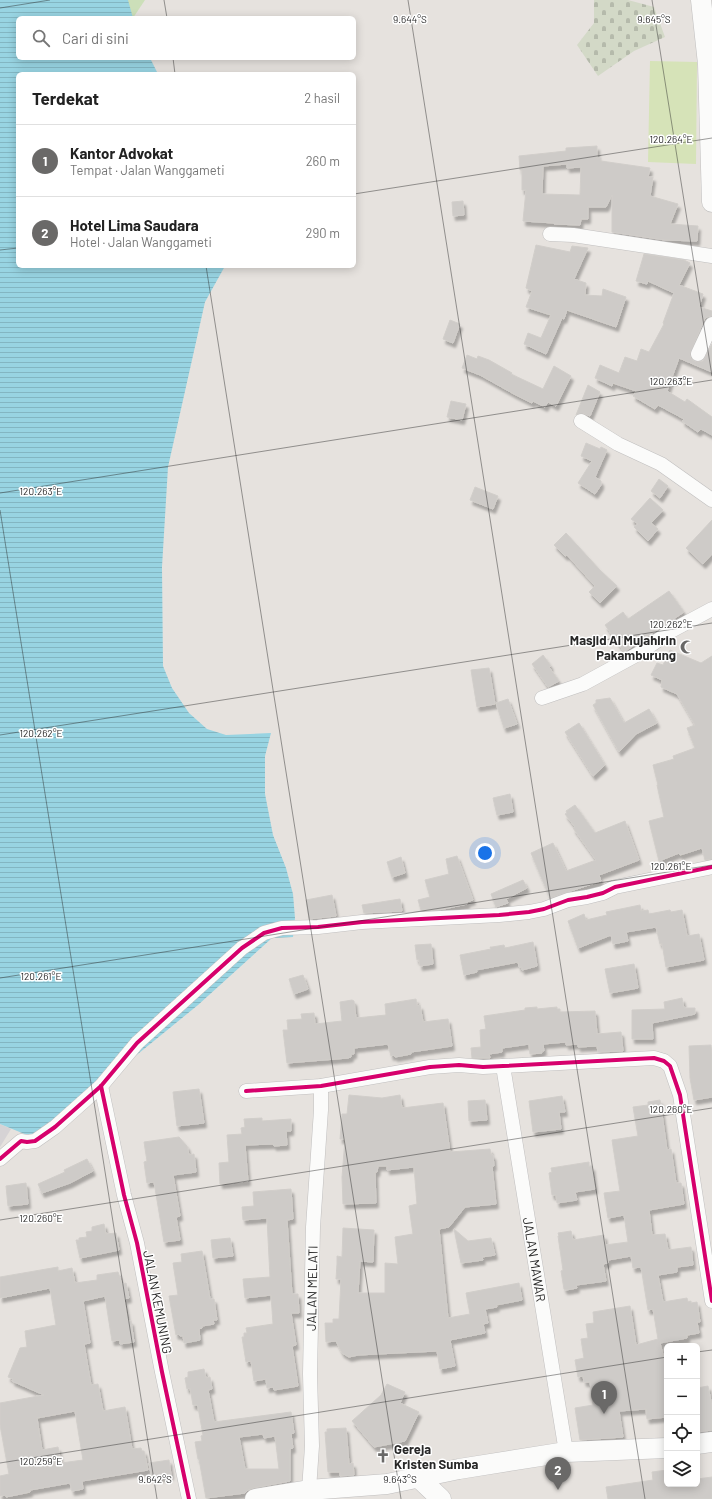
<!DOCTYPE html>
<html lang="id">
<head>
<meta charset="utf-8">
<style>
	body { margin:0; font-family:Barlow,sans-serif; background:#f6f6f6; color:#222 }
	.controls { position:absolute; right:12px; bottom:12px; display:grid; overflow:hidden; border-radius:6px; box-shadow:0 2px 10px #0003 }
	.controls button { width:36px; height:36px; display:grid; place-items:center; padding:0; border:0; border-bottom:1px solid #e0e0e0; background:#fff; color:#222; font:20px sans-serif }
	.you { position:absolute; left:485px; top:853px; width:14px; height:14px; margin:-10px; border:3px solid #fff; border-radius:50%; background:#1a73e8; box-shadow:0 0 0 6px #1a73e833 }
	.badge { display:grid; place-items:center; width:26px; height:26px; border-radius:50%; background:#6a6968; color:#fff; font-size:13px; font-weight:700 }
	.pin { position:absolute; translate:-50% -33px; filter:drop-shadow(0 1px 2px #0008) }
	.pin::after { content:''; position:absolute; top:21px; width:14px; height:12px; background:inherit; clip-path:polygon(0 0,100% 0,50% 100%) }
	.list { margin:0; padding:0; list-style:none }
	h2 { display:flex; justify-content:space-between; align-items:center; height:52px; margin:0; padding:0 16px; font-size:17px }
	h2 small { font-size:13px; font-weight:400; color:#767676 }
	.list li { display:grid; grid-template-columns:26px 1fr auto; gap:12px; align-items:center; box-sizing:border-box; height:72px; padding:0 16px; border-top:1px solid #e0e0e0 }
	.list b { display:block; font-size:15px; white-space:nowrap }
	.list p { margin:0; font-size:13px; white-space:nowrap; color:#767676 }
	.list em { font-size:13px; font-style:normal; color:#767676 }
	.icon { flex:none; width:22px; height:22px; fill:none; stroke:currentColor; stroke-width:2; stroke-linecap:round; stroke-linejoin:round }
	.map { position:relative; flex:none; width:712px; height:1499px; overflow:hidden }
	.search { position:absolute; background:#fff; box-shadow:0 2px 10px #0003; left:16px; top:16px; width:340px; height:44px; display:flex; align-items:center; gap:10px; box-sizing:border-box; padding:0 14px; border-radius:6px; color:#767676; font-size:15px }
	.panel { position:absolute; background:#fff; box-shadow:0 2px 10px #0003; left:16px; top:72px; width:340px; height:196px; border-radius:6px }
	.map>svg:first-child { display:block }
	.industrial { fill:#d6d3d5 }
	.grass { fill:#ccdfb9 }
	.cemetery { fill:url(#cemetery-stones) }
	.pitch { fill:#d6e3b8 }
	.water { fill:url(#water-rules) }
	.building { fill:#cecbc8; stroke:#d1ceca; fill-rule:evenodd; filter:url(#shadow) }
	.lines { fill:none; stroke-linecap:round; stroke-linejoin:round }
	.street-casing { stroke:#c0bfbf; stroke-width:15 }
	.secondary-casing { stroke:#c0bfbf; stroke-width:21 }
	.street { stroke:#fbfbfa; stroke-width:14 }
	.secondary { stroke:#fbfbfa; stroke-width:20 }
	.cycleway-casing { stroke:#fff; stroke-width:6 }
	.cycleway { stroke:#d6006c; stroke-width:4 }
	.ticks { fill:none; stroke:#282828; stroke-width:1; stroke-opacity:0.45 }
	.labels { text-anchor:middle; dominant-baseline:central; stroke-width:3; stroke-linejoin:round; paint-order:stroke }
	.poi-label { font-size:13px; font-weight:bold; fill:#282828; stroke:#fff; text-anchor:end }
	.street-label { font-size:13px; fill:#282828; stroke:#fff }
	.ticks-label { font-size:10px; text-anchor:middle; fill:#282828; stroke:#fff; stroke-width:3; stroke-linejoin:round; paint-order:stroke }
</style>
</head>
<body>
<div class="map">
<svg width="712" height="1499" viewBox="0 0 712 1499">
	<defs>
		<pattern id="cemetery-stones" width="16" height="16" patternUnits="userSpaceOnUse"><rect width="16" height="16" fill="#d3d9c7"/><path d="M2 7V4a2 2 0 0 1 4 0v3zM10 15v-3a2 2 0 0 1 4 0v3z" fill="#b5baab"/></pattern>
		<pattern id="water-rules" width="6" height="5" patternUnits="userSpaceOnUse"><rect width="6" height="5" fill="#98d4e2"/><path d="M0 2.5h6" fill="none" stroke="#83b6c2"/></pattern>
		<filter id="shadow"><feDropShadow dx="2.5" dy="4.5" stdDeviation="1" flood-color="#0004"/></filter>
	</defs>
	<rect width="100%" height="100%" fill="#e6e2de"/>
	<polygon class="industrial" points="0,1124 11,1129 0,1147"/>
	<polygon class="grass" points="123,0 145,0 133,18"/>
	<polygon class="cemetery" points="594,0 628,0 654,7 665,37 634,51 598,76 577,45 594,23"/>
	<polygon class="pitch" points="650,61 697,62 696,164 648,162"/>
	<polygon class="water" points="0,0 128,0 133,18 18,18 18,58 150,58 158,74 18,74 18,266 225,266 205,302 168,467 162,567 163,666 172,688 189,713 207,729 226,735 271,733 265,756 265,794 273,835 286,868 293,894 295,918 293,937 272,938 198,1005 36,1137 27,1135 0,1124"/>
	<g class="building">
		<path d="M597 146V158H601V161L650 168 648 177H653L650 196 678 204 670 224 698 226 697 241 665 240 612 232V195L606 207H588V219H581L580 225 554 224V223L523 221 526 190H522V170H520L519 156 566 151V148ZM567 164V168L581 167 580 195 542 194 543 166Z"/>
		<polygon points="463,201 464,215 453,216 452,202"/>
		<polygon points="536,245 570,252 572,246 588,248 574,279 586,283 585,295 602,296 603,289 626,297 616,327 567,310 564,319 562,318 546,354 524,344 528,333 541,338 551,315 526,307 532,291 526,288"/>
		<polygon points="644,254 684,260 690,263 679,285 703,294 699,307 712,311 712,316 707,317 704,320 690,354 691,359 694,361 698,362 703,361 712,344 712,372 679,358 667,391 685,402 687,399 712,417 712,435 701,429 698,432 682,421 684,419 658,405 655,409 633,396 636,391 613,383 612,386 595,378 600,365 619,373 625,357 637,361 641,349 649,352 664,324 663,323 674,293 648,281 647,284 636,281"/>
		<polygon points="450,320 460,324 453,343 443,339"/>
		<polygon points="467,355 477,359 478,356 489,360 512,373 511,374 543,389 554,366 571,376 556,406 548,402 545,407 533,401 532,403 514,394 480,375 462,368"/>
		<polygon points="588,385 600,392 590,416 582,413 576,415"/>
		<polygon points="451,401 466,404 462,420 447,417"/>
		<polygon points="586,443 600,449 601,447 607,450 595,477 601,481 601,485 595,494 578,483 592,461 581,456"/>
		<polygon points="659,479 668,486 660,498 651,491"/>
		<polygon points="475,487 498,496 493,509 470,500"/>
		<polygon points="650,498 663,510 651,523 658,529 648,541 634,527 638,524 631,519"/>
		<polygon points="712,520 712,554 703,564 686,548"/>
		<polygon points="566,533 600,570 617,586 600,603 589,592 595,586 567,555 565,556 554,545"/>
		<polygon points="669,591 684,612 624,652 605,625 623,612 628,619"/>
		<polygon points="670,650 701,663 712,656 712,859 705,860 702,848 680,855 679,853 659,861 649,821 664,817 657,785 658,785 653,765 674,759 673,756 695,748 687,728 695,725 677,694 661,687 662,680 651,675 657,663 663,665"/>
		<polygon points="543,655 551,666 549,667 559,681 548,687 532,664"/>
		<polygon points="489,668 495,704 477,707 471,670"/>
		<polygon points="610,698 624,723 649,709 657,723 636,734 619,752 593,705 596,703 596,700"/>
		<polygon points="508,699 517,724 504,728 496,703"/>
		<polygon points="579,723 605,765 593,776 565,732"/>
		<polygon points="510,794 513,812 497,815 493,798"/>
		<polygon points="575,805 595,833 625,821 639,860 599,875 601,881 550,898 531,853 553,843 566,871 596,860 573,828 575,827 565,814 567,813 566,811"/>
		<polygon points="457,856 473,900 467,902 467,904 439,910 421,910 418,900 430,897 425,880 449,874 446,859"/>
		<polygon points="401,857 405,873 392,877 387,862"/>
		<polygon points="523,880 527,888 506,899 508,903 496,907 491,894"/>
		<polygon points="332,895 336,916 309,919 306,900"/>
		<polygon points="400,899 402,911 364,913 362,905"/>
		<polygon points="640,905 641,911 648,910 649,914 670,910 671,912 682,910 687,936 699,934 704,960 666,967 662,943 660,944 656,927 626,932 628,941 613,944 611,935 578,948 568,921 584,914 586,920 607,915 606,912"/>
		<polygon points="533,942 537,966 522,970 522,967 519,967 518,962 476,970 477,972 464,975 460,955 491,949 490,947 492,947 504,945 505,948"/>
		<polygon points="431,944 433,964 420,966 419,959 417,960 415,945"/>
		<polygon points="634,964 638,988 610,993 605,969"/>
		<polygon points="303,975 308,989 294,994 289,979"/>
		<polygon points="682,998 684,1008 695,1008 695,1014 652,1023 653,1039 632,1039 632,1010 665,1009 664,1002"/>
		<polygon points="416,999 417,1006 420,1005 423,1022 448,1019 452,1046 411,1052 411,1054 395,1057 394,1055 391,1056 388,1044 354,1048 354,1054 351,1054 351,1057 348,1058 287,1063 283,1030 288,1030 287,1020 302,1019 301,1014 314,1013 315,1024 342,1021 340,1002 352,1000 354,1001 356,1018 386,1015 385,1004"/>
		<polygon points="537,1007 537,1009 557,1007 557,1009 560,1009 560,1012 595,1011 597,1034 621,1032 623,1051 598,1052 597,1046 578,1047 578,1044 566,1045 566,1042 543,1044 544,1051 541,1051 542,1053 530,1054 529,1044 502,1048 502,1052 489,1054 490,1058 472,1058 471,1048 481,1047 480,1030 486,1029 484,1016 525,1010 525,1008"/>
		<polygon points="711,1045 712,1056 712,1097 694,1100 690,1078 689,1046"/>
		<polygon points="199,1089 204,1123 177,1126 173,1092"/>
		<polygon points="349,1095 382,1098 400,1095 402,1108 443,1103 450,1152 490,1149 491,1155 493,1155 494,1166 492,1166 496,1204 465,1207 449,1227 439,1229 448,1318 470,1314 466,1293 519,1283 522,1300 496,1305 497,1307 485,1309 488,1323 483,1324 485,1333 450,1340 455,1366 440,1369 437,1351 358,1355 349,1357 342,1353 336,1341 326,1342 325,1323 333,1323 333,1319 339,1319 341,1279 336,1279 337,1264 337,1256 342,1257 343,1228 374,1230 373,1262 360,1261 358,1293 385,1293 385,1263 398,1264 395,1237 413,1234 409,1206 417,1204 414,1167 387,1170 387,1166 378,1166 377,1172 375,1172 376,1203 343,1204 342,1177 345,1139 340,1139 342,1114 347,1114"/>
		<polygon points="562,1096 565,1112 559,1112 561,1129 533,1132 529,1101"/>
		<polygon points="485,1100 487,1120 469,1121 468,1101"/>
		<polygon points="660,1100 667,1150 671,1149 676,1183 681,1183 684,1204 649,1210 652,1235 665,1234 668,1250 691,1247 693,1265 677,1267 677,1272 658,1275 663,1302 687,1298 688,1302 691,1301 691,1303 697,1302 700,1322 697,1322 699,1333 687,1335 687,1338 660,1343 667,1371 667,1417 647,1419 646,1409 619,1411 623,1437 580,1440 575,1408 593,1405 590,1382 584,1382 583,1376 578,1377 575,1360 584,1358 581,1339 588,1338 586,1324 594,1323 593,1312 630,1306 636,1345 658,1339 653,1309 648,1310 641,1267 633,1268 631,1256 608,1260 608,1263 603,1264 606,1281 576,1285 577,1288 566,1290 564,1289 561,1271 563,1270 558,1236 559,1236 558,1233 571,1231 573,1240 604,1235 605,1245 628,1242 624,1215 608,1218 604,1193 620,1191 612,1140 638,1136 633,1107 648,1105 648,1102"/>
		<polygon points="262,1118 262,1121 291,1119 291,1131 286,1131 287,1145 274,1146 273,1144 245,1145 248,1181 220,1184 219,1163 229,1162 227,1135 242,1134 241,1128 245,1127 244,1119"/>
		<polygon points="179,1137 187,1146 189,1155 194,1154 196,1172 173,1175 180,1216 176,1217 180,1240 164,1242 154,1182 147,1183 144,1162 147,1161 144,1142"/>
		<polygon points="87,1159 93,1171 70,1183 42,1193 38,1184 65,1172 64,1170"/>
		<polygon points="589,1162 589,1167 592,1166 595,1189 575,1192 577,1200 557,1203 556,1195 552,1195 549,1173 552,1172 551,1168"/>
		<polygon points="26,1183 28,1204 8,1206 6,1186"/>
		<polygon points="291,1189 293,1219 287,1220 292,1294 298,1294 299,1313 291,1313 296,1345 292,1346 298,1386 274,1390 273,1387 267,1388 266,1379 254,1381 251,1361 246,1362 242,1337 244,1337 244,1333 247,1333 246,1328 273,1324 271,1295 245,1298 243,1279 270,1277 267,1218 243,1220 242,1207 254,1206 253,1192"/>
		<polygon points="104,1224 106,1234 116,1233 119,1250 80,1258 76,1240 79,1240 79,1238 87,1237 86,1232 92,1231 92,1227"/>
		<polygon points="454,1229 468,1241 491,1238 495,1255 482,1257 483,1260 461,1263"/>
		<polygon points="230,1238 233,1256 213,1258 211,1240"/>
		<polygon points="202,1251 210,1299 214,1299 217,1320 213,1320 214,1324 202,1326 202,1328 199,1329 200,1340 184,1343 183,1336 180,1336 179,1334 176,1335 169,1296 178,1295 173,1263 182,1262 181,1254"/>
		<path d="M58 1267V1271L72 1268 75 1283 97 1280V1275L118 1272 122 1284 126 1283 129 1298 124 1299 128 1321H131L134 1342 120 1344V1340L112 1341 105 1296 83 1301 90 1343 84 1344 91 1385 98 1384 103 1411 125 1407 132 1449 141 1448 142 1451H144L148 1470 82 1481 83 1489 72 1491 70 1483 30 1490V1492L6 1497V1495L0 1496V1476L9 1474 0 1425V1403L44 1395 12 1381 13 1379 8 1377 20 1348 27 1347 25 1331 56 1325 50 1288 0 1298V1277ZM75 1411 83 1460 61 1463 58 1447 42 1450 37 1418Z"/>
		<path d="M204 1369 206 1378 210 1377 212 1389 208 1390 214 1422 291 1412 294 1433 291 1434 293 1448 290 1449V1481L253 1488 248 1490 245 1493 206 1498 199 1459H198L195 1442 202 1441 201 1436 203 1435 198 1407 197 1405H193L190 1388 187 1389 185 1378 188 1377V1372ZM263 1434 264 1438 275 1436 279 1469H245L239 1437Z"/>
		<polygon points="387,1384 405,1392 400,1403 419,1412 405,1441 374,1447 352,1421 381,1395"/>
		<polygon points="708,1386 712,1406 712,1430 697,1432 697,1388"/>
		<polygon points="346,1428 349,1464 353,1463 354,1475 340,1476 340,1472 328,1472 325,1432 327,1432 327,1429"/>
		<polygon points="169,1460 171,1475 152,1479 149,1463"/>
		<polygon points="667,1470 667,1484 697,1484 697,1479 712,1477 712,1499 608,1499 606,1487 653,1480 652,1472"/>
	</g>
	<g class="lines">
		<g class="street-casing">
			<g id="street">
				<polyline points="550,234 573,235 712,256"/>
				<polyline points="698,354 712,324"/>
				<polyline points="581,421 618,444 661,464 712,500"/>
				<polyline points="542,698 583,684 638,654 671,631 712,609"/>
				<path id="s1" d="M503 1066 566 1452"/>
				<polyline points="101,1086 124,1195 137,1243 162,1372 189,1499"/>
				<polyline points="246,1091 321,1086 430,1067 459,1065 483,1067 503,1066 654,1058 664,1061 670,1066 680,1095 712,1301"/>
				<polyline points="0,1159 21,1141 27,1142 35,1141 55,1127 101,1086 137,1043 242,948 264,933 282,928 318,927 362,922 499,915 529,912 544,909 568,900 587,897 603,893 615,887 712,867"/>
				<path id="s2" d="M309 1490 312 1446 310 1374 313 1227 321 1110V1086"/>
			</g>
		</g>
		<g class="secondary-casing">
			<g id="secondary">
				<polyline points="701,0 708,64 712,202"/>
				<polyline points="697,1444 712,1442"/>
				<polyline points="419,1478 441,1499"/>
				<polyline points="255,1499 309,1490 387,1484 459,1469 566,1452 667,1448"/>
			</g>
		</g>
		<use href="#street" class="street"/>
		<use href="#secondary" class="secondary"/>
		<g class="cycleway-casing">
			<g id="cycleway">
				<polyline points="101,1086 124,1195 137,1243 162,1372 189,1499"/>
				<polyline points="246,1091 321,1086 430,1067 459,1065 483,1067 503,1066 654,1058 664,1061 670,1066 680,1095 712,1301"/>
				<polyline points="0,1159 21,1141 27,1142 35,1141 55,1127 101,1086 137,1043 242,948 264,933 282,928 318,927 362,922 499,915 529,912 544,909 568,900 587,897 603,893 615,887 712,867"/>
			</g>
		</g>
		<use href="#cycleway" class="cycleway"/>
	</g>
	<path class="ticks" d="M164 0 167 18M408 0 645 1499M652 0 712 376M0 8 50 0M173 58 175 74M354 194 712 138M0 250 18 248M206 266 401 1499M0 493 712 380M0 510 157 1499M0 735 712 623M0 978 712 865M0 1220 712 1108M697 1352 712 1350M0 1463 667 1357"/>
	<defs>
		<g id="mosque-bare" transform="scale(1.08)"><path d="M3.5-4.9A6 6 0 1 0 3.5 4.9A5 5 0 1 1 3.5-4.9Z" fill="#6a6968" stroke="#fff" stroke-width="2.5" paint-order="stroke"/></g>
		<g id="church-bare" transform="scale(1.08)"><path d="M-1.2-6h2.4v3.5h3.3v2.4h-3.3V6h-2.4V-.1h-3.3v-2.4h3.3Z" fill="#6a6968" stroke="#fff" stroke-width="2.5" paint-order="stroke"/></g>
	</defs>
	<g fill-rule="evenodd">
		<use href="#mosque-bare" x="687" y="647"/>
		<use href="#church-bare" x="383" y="1456"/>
	</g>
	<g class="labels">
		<g class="poi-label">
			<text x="676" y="640">Masjid Al Mujahirin<tspan x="676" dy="15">Pakamburung</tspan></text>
			<text x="394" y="1449" text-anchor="start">Gereja<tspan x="394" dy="15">Kristen Sumba</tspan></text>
		</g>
		<g class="street-label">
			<text stroke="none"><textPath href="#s1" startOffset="196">JALAN MAWAR</textPath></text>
			<text stroke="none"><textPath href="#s2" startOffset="202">JALAN MELATI</textPath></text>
			<text transform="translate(158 1302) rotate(79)">JALAN KEMUNING</text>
		</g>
	</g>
	<g class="ticks-label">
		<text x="410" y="23">9.644°S</text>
		<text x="654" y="23">9.645°S</text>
		<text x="671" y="143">120.264°E</text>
		<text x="671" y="385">120.263°E</text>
		<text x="41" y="495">120.263°E</text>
		<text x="671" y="628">120.262°E</text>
		<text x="41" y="737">120.262°E</text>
		<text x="671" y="870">120.261°E</text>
		<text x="41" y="980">120.261°E</text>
		<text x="671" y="1113">120.260°E</text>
		<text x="41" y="1222">120.260°E</text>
		<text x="41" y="1465">120.259°E</text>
		<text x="155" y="1483">9.642°S</text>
		<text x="400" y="1483">9.643°S</text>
	</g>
</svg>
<div class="controls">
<button>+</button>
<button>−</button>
<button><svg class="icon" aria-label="locate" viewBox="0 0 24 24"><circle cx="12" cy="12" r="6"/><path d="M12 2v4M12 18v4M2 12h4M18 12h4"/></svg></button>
<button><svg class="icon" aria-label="layers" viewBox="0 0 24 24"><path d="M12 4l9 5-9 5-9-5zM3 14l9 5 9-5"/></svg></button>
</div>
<div class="you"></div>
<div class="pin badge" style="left:604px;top:1414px">1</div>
<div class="pin badge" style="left:558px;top:1490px">2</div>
<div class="search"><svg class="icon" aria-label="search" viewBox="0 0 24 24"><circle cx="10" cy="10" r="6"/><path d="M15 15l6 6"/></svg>Cari di sini</div>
<section class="panel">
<h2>Terdekat<small>2 hasil</small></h2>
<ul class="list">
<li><span class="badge">1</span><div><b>Kantor Advokat</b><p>Tempat · Jalan Wanggameti</p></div><em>260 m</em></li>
<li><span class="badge">2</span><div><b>Hotel Lima Saudara</b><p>Hotel · Jalan Wanggameti</p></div><em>290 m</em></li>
</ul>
</section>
</div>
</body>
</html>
